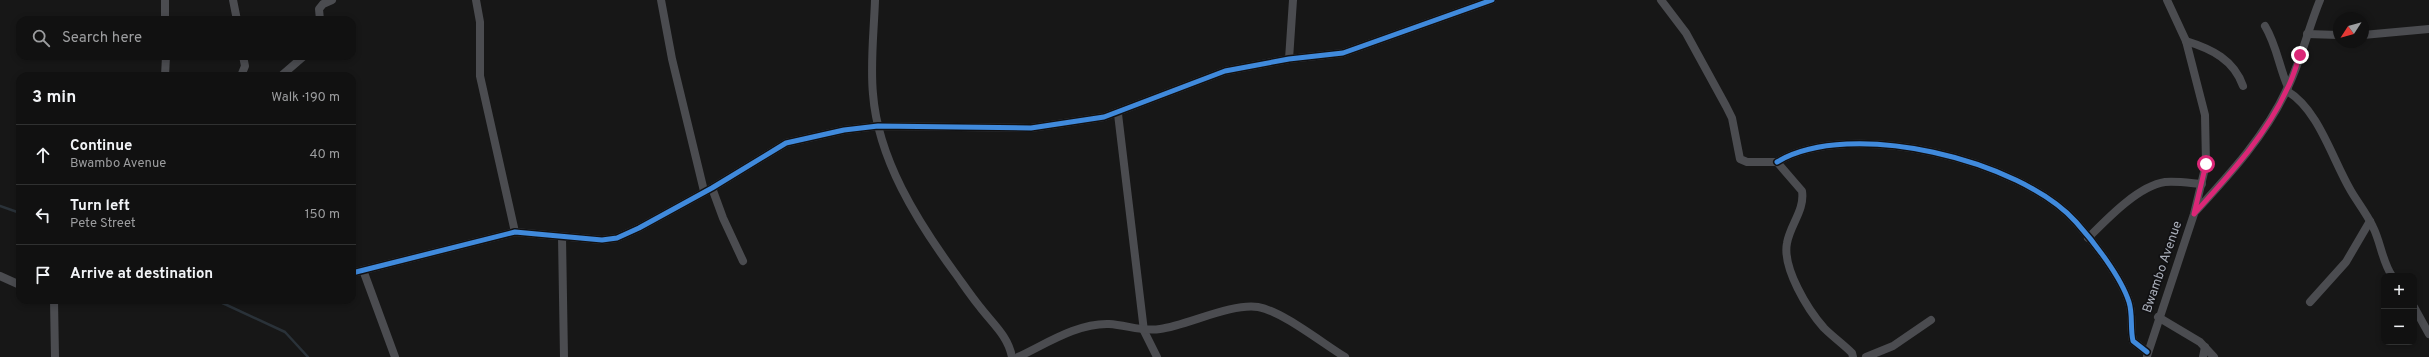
<!DOCTYPE html>
<html lang="en">
<head>
<meta charset="utf-8">
<style>
	body { margin:0; font-family:Overpass,sans-serif; background:#1a1a1a; color:#f1f3f6 }
	.controls { position:absolute; right:12px; bottom:12px; display:grid; overflow:hidden; border-radius:8px; box-shadow:0 2px 6px #0003 }
	.controls button { width:36px; height:36px; display:grid; place-items:center; padding:0; border:0; border-bottom:1px solid #303131; background:#111; color:#f1f3f6; font:20px sans-serif }
	.compass { position:absolute; left:2333px; top:12px; width:36px; height:36px; border-radius:50%; background:#111; box-shadow:0 2px 6px #0003; rotate:234deg }
	.stop { position:absolute; width:12px; height:12px; margin:-9px; border:3px solid #db2777; border-radius:50%; background:#fff }
	.stop.end { background:#db2777; border-color:#fff; box-shadow:0 1px 4px #0008 }
	.list { margin:0; padding:0; list-style:none }
	h2 { display:flex; justify-content:space-between; align-items:center; height:52px; margin:0; padding:0 16px; font-size:17px }
	h2 small { font-size:13px; font-weight:400; color:#9c9d9f }
	.list li { display:grid; grid-template-columns:26px 1fr auto; gap:12px; align-items:center; box-sizing:border-box; height:60px; padding:0 16px; border-top:1px solid #303131 }
	.list b { display:block; font-size:15px; white-space:nowrap }
	.list p { margin:0; font-size:13px; white-space:nowrap; color:#9c9d9f }
	.list em { font-size:13px; font-style:normal; color:#9c9d9f }
	.icon { flex:none; width:22px; height:22px; fill:none; stroke:currentColor; stroke-width:2; stroke-linecap:round; stroke-linejoin:round }
	.map { position:relative; flex:none; width:2429px; height:357px; overflow:hidden }
	.search { position:absolute; background:#111; box-shadow:0 2px 6px #0003; left:16px; top:16px; width:340px; height:44px; display:flex; align-items:center; gap:10px; box-sizing:border-box; padding:0 14px; border-radius:12px; color:#9c9d9f; font-size:15px }
	.panel { position:absolute; background:#111; box-shadow:0 2px 6px #0003; left:16px; top:72px; width:340px; height:232px; border-radius:12px }
	.map>svg:first-child { display:block }
	.lines { fill:none; stroke-linecap:round; stroke-linejoin:round }
	.stream { stroke:#2a3239; stroke-width:2.5 }
	.street { stroke:#4b4c50; stroke-width:8 }
	.cycleway-casing { stroke:#111113; stroke-width:8 }
	.cycleway { stroke:#408adc; stroke-width:5 }
	.route { stroke:#db2777; stroke-width:5 }
	.labels { text-anchor:middle; dominant-baseline:central; stroke-width:3.5; stroke-linejoin:round; paint-order:stroke }
	.street-label { font-size:13px; fill:#a8adb8; stroke:#111113 }
</style>
</head>
<body>
<div class="map">
<svg width="2429" height="357" viewBox="0 0 2429 357">
	<rect width="100%" height="100%" fill="#171717"/>
	<g class="lines">
		<g class="stream">
			<polyline points="0,206 20,213"/>
			<polyline points="216,300 285,332 308,357"/>
		</g>
		<g class="street">
			<polyline points="165,0 165,20"/>
			<polyline points="233,0 237,20"/>
			<polyline points="476,0 480,22 480,76 515,232"/>
			<polyline points="661,0 672,59 704,191"/>
			<path d="M875 0C874 31 870 63 873 94 878 159 917 221 955 273 963 284 971 296 980 307 993 324 1008 336 1012 357"/>
			<path d="M1661 0 1686 33 1726 106 1732 118 1740 159 1747 162H1777L1802 191C1805 210 1790 225 1787 243 1782 268 1808 310 1824 328 1833 337 1843 344 1852 353L1853 357"/>
			<polyline points="320,20 319,9 323,4 332,0"/>
			<path d="M2265 26C2277 46 2279 67 2288 87"/>
			<polyline points="2307,34 2339,35"/>
			<polyline points="2363,35 2429,29"/>
			<path d="M2186 41C2212 49 2234 60 2243 86"/>
			<polyline points="1289,59 1293,0"/>
			<polyline points="165,76 166,56"/>
			<polyline points="241,76 245,66 243,56"/>
			<polyline points="281,76 304,56"/>
			<path d="M2287 91C2319 110 2332 159 2351 191 2358 203 2367 214 2373 227 2381 243 2382 261 2392 276"/>
			<polyline points="1118,114 1144,331 1157,357"/>
			<path d="M1777 162C1850 118 2021 160 2076 222 2094 242 2121 277 2129 302 2133 315 2130 328 2133 341L2147 352"/>
			<polyline points="712,188 723,218 743,261"/>
			<path d="M2195 212C2229 175 2266 135 2287 89 2301 61 2308 29 2320 0"/>
			<polyline points="562,237 564,357"/>
			<path d="M2088 238C2107 219 2138 186 2165 182 2177 181 2190 183 2202 184"/>
			<polyline points="363,270 395,357"/>
			<polyline points="352,273 515,232 602,240 617,238 639,228 712,188 786,143 844,130 878,126 1031,128 1104,117 1225,71 1289,59 1343,53 1492,0"/>
			<polyline points="0,276 20,285"/>
			<polyline points="54,300 55,357"/>
			<polyline points="2310,302 2346,262 2370,221"/>
			<polyline points="2414,307 2429,334"/>
			<polyline points="2158,317 2200,342 2214,357"/>
			<polyline points="2147,356 2194,214 2206,164 2205,115 2186,41 2167,0"/>
			<path d="M1018 357C1046 344 1077 323 1109 324 1127 325 1142 332 1160 329 1188 325 1231 303 1258 307 1282 311 1322 343 1345 357"/>
			<polyline points="1866,357 1893,346 1931,320"/>
			<polyline points="2203,357 2205,347"/>
		</g>
		<g class="cycleway-casing">
			<g id="cycleway">
				<path d="M1777 162C1850 118 2021 160 2076 222 2094 242 2121 277 2129 302 2133 315 2130 328 2133 341L2147 352"/>
				<polyline points="352,273 515,232 602,240 617,238 639,228 712,188 786,143 844,130 878,126 1031,128 1104,117 1225,71 1289,59 1343,53 1492,0"/>
			</g>
		</g>
		<use href="#cycleway" class="cycleway"/>
	</g>
	<g class="lines">
		<path class="route" d="M2206 164 2194 214C2228 176 2266 136 2287 89 2293 78 2296 66 2300 55"/>
	</g>
	<g class="labels">
		<g class="street-label">
			<text transform="translate(2163 267) rotate(-71)">Bwambo Avenue</text>
		</g>
	</g>
</svg>
<div class="controls">
<button>+</button>
<button>−</button>
</div>
<svg class="compass" viewBox="-18 -18 36 36"><path d="M0-13l5 13h-10z" fill="#e53935"/><path d="M0 13l5-13h-10z" fill="#9c9d9f"/></svg>
<div class="stop" style="left:2206px;top:164px"></div>
<div class="stop end" style="left:2300px;top:55px"></div>
<div class="search"><svg class="icon" aria-label="search" viewBox="0 0 24 24"><circle cx="10" cy="10" r="6"/><path d="M15 15l6 6"/></svg>Search here</div>
<section class="panel">
<h2>3 min<small>Walk · 190 m</small></h2>
<ul class="list">
<li><svg class="icon" aria-label="ahead" viewBox="0 0 24 24"><path d="M12 20V5M6 11l6-6 6 6"/></svg><div><b>Continue</b><p>Bwambo Avenue</p></div><em>40 m</em></li>
<li><svg class="icon" aria-label="left" viewBox="0 0 24 24"><path d="M17 20v-9H6M10 6l-5 5 5 5"/></svg><div><b>Turn left</b><p>Pete Street</p></div><em>150 m</em></li>
<li><svg class="icon" aria-label="arrive" viewBox="0 0 24 24"><path d="M6 21V4h12l-3 4 3 4H6"/></svg><div><b>Arrive at destination</b></div></li>
</ul>
</section>
</div>
</body>
</html>
